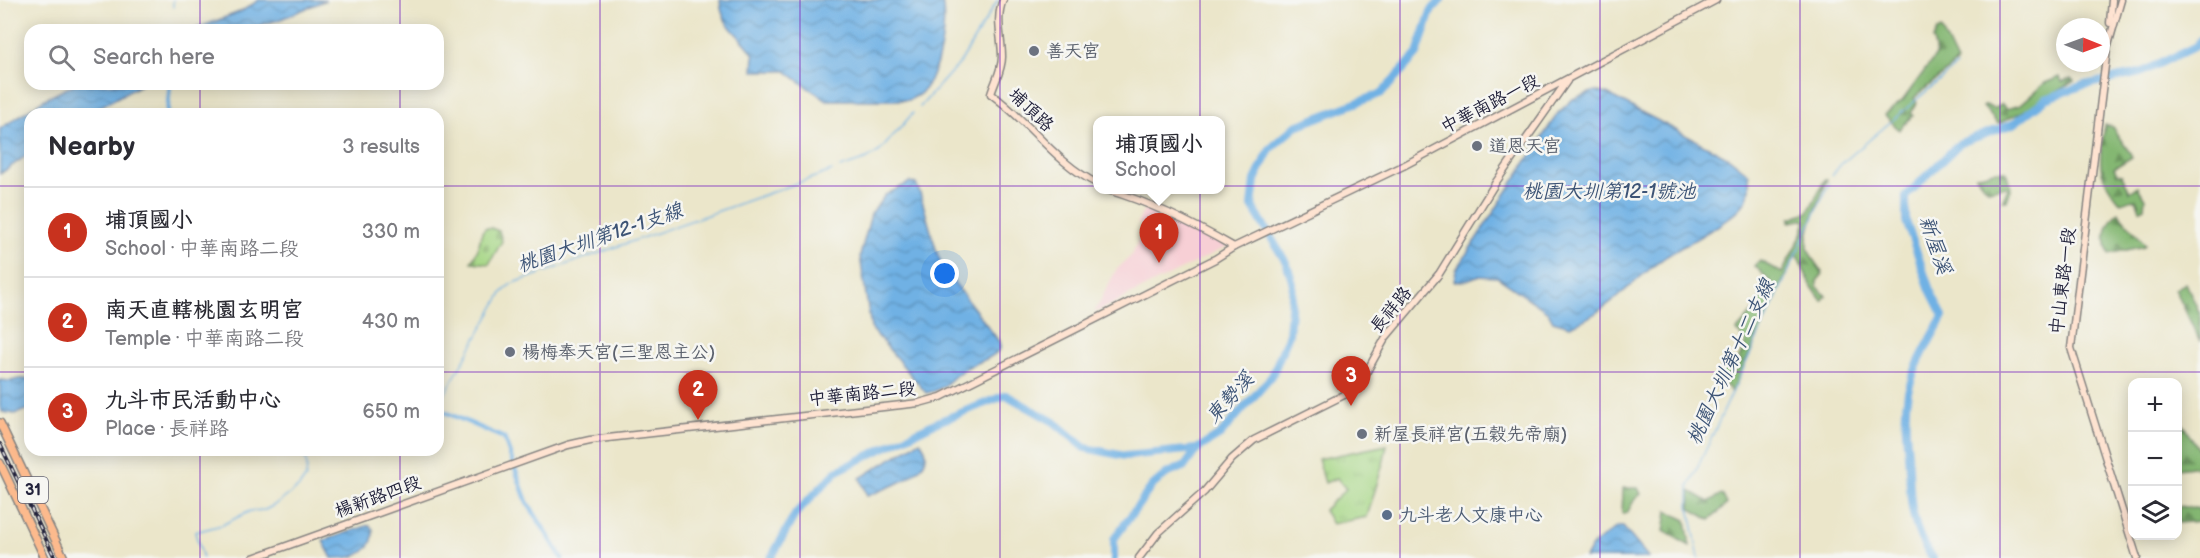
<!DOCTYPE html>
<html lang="en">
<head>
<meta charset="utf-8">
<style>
	body { margin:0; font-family:"Balsamiq Sans","LXGW WenKai TC",sans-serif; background:#f7f7f7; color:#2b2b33 }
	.controls { position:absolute; right:18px; bottom:18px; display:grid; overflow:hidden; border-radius:12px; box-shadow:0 3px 15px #0003 }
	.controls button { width:54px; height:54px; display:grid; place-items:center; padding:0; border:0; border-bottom:2px solid #e1e1e2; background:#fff; color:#2b2b33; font:30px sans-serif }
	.compass { position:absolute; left:2056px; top:18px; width:54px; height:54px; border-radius:50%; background:#fff; box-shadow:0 3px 15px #0003; rotate:91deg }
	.you { position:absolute; left:945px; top:274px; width:21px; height:21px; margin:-15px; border:4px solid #fff; border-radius:50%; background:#1a73e8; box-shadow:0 0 0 9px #1a73e833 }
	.badge { display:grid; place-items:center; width:39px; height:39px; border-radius:50%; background:#c8321e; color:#fff; font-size:20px; font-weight:700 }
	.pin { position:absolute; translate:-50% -50px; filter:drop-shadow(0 2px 3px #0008) }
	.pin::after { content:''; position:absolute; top:32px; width:21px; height:18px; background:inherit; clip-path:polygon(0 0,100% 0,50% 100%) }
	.popup { position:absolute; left:1093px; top:116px; width:132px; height:78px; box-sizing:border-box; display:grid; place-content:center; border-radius:12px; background:#fff; filter:drop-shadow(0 2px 4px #0005); font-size:20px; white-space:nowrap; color:#7c7c81 }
	.popup b { font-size:22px; color:#2b2b33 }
	.popup::after { content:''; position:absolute; left:50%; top:100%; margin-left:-12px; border:12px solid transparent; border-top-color:#fff }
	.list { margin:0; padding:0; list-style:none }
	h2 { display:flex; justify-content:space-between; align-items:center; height:78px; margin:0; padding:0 24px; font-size:26px }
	h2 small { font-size:20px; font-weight:400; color:#7c7c81 }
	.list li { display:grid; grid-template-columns:39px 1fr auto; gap:18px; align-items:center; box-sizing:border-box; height:90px; padding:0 24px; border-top:2px solid #e1e1e2 }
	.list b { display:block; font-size:22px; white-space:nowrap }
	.list p { margin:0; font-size:20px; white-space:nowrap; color:#7c7c81 }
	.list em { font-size:20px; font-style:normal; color:#7c7c81 }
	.icon { flex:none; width:33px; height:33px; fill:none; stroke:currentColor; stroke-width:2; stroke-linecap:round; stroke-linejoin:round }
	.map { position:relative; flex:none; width:2200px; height:558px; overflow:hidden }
	.search { position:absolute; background:#fff; box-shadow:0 3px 15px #0003; left:24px; top:24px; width:420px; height:66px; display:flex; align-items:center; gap:15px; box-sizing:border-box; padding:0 21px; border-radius:18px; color:#7c7c81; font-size:22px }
	.panel { position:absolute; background:#fff; box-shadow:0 3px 15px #0003; left:24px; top:108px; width:420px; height:348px; border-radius:18px }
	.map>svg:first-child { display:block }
	.built { fill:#f7cfd5 }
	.forest { fill:url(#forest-firs); stroke:#536c56; stroke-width:1.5 }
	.cemetery { fill:url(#cemetery-stones); stroke:#647c60; stroke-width:1.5 }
	.park { fill:url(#park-tufts); stroke:#647c60; stroke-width:1.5 }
	.water { fill:url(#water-waves); stroke:#486a90; stroke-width:1.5 }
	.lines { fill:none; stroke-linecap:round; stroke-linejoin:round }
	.stream { stroke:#6fb1e4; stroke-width:1.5 }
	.canal { stroke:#6fb1e4; stroke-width:4.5 }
	.river { stroke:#6fb1e4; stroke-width:8 }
	.secondary-casing { stroke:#868482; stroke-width:9 }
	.primary-casing { stroke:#868482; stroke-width:10 }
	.secondary { stroke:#fee3d1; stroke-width:6 }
	.primary { stroke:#fcba8d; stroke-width:7 }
	.rail-casing { stroke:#22223b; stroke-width:4 }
	.rail { stroke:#f6f6f2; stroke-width:1.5; stroke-dasharray:4.5; stroke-linecap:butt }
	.grid { fill:none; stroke:#7b2cbf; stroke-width:1.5; stroke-opacity:0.55 }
	.worship-dot { fill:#6b7280; stroke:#f6f6f2; stroke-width:2 }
	.service-dot { fill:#5c6f8a; stroke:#f6f6f2; stroke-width:2 }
	.labels { text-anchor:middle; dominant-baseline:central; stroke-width:5; stroke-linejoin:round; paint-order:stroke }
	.shield { fill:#f6f6f2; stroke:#626272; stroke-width:1.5 }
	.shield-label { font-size:16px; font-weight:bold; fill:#22223b }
	.worship-label { font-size:18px; fill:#5b616d; stroke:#f6f6f2; text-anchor:start }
	.street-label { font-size:18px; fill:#22223b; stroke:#f6f6f2 }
	.service-label { font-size:18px; fill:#4e5e75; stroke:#f6f6f2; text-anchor:start }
	.water-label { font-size:20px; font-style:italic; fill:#3d5476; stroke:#f6f6f2 }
</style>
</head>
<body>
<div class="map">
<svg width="2200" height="558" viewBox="0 0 2200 558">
	<defs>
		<pattern id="forest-firs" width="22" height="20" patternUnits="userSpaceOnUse" patternTransform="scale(1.5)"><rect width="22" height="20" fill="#84b772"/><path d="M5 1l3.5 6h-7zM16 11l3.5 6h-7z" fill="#6c945f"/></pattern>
		<pattern id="cemetery-stones" width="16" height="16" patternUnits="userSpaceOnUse" patternTransform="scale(1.5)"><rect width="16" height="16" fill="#a5d684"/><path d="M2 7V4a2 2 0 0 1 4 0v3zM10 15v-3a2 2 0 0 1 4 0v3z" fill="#8eb773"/></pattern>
		<pattern id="park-tufts" width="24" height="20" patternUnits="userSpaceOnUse" patternTransform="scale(1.5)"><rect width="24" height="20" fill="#a5d684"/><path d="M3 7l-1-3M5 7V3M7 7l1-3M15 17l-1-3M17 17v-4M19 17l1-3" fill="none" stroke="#8eb773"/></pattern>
		<pattern id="water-waves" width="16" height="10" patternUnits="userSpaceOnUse" patternTransform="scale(1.5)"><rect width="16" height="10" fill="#6fb1e4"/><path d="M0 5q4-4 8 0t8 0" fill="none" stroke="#5b90ba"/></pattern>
	</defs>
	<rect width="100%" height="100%" fill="#f6f6f2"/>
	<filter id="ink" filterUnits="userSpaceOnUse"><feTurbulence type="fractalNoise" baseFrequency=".0167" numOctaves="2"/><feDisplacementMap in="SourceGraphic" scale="12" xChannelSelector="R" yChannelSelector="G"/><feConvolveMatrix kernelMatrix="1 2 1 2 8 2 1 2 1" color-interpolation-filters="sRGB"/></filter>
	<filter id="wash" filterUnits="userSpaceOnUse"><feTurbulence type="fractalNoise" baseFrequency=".008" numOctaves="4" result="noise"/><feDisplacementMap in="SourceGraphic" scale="24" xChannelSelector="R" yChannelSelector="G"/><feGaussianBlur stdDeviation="1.35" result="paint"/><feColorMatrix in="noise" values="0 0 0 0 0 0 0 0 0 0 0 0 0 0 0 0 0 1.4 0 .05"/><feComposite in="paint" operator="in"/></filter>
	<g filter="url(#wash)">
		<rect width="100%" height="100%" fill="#ebe6ca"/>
		<polygon class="built" points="1146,207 1228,246 1094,313 1116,270 1131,256 1145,227 1137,223"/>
		<g class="forest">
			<polygon points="1941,29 1957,62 1914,98 1917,103 1911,113 1913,115 1899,130 1885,115 1903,100 1936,55 1933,39 1937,31"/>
			<polygon points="2060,77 2062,82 2071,78 2074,81 2034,106 2000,123 1997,123 1983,107 1986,105 1993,109 2002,104 2006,109 2020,105 2045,83"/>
			<path d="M2105 125 2112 127 2130 153 2132 157 2114 168 2117 174 2122 175 2130 192 2138 187 2145 199 2144 207 2140 210 2137 201 2133 199 2121 203C2095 172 2099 164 2105 125Z"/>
			<polygon points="1994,171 2006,171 2011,189 2007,201 2003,200 2008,188 2006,186 1989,190 1984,186 1976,176"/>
			<path d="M1825 179H1827C1822 198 1801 236 1810 253 1813 261 1819 267 1823 274L1817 281V286L1826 296 1822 301 1812 287 1796 254 1732 392 1717 376 1724 365 1734 374 1741 361 1739 358 1746 343 1737 331 1738 329 1759 305V300L1772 283 1755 266 1760 261 1782 273 1802 234 1806 221 1802 220 1790 222V218L1808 212Z"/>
			<path d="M2118 212 2145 244 2144 246 2109 254C2102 238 2106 224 2118 212Z"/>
			<polygon points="2186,283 2200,314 2200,342 2175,289"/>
			<polygon points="2178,417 2200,451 2200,466 2178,469"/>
			<polygon points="1623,488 1638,488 1641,494 1635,499 1627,513 1622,513"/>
			<polygon points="1690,491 1709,502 1722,494 1727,504 1710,520 1691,509"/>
			<polygon points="2178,506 2200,509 2200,521 2178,523"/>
			<polygon points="1667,511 1686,520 1690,546 1664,531"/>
		</g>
		<polygon class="cemetery" points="485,228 491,228 499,231 502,241 489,264 471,262 478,249 482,232"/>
		<polygon class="park" points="1387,445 1384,460 1367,517 1332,524 1324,510 1346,489 1337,478 1325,483 1318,459"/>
		<g class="water">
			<polygon points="259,0 326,0 281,19 246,30 192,30 242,11"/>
			<path d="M720 0H942C947 26 940 72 921 93 918 96 913 98 909 100H827L808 88 786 71H753L754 55C741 33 721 28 720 0Z"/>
			<polygon points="75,84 142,84 87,114 30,114 30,153 0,174 0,129 45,99"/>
			<path d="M1595 91 1607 94 1729 158 1749 174C1749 185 1751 195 1743 205 1728 223 1689 242 1667 256 1635 278 1607 313 1570 326L1553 321 1548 312 1497 277 1477 276 1464 281H1454L1456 270 1558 113 1573 99Z"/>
			<path d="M910 182 916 184 920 193 938 256 944 269 992 332 1000 343V349C990 361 975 362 963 370 949 379 944 391 926 393L871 328 860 256 871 214 885 195Z"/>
			<polygon points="19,379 29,379 30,381 30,409 15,414 2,412 0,407 0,380 11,381"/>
			<path d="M920 441C945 470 887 488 867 496L860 478Z"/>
			<path d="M369 525 373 529C373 533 373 540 371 543 363 558 347 558 332 558L323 541Z"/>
			<polygon points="1617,527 1623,527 1649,558 1585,558 1592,546"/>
		</g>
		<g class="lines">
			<g class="stream">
				<polyline points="173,7 173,0"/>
				<polyline points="920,107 961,61 998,0"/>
				<polyline points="840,168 867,159 880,151 913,113"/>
				<polyline points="1832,176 1840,165 1956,66"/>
				<polyline points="439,404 502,293 511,284 832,171"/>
				<polyline points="203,558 195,532 222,525 250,511 265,510 278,503 299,487 306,477 307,466 303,450"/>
				<polyline points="1699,558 1689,507 1689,486 1829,184"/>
			</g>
			<g class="canal">
				<polyline points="167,114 170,84"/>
				<polyline points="438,409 504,438 527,502 562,558"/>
			</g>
			<g class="river">
				<polyline points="771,558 796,513 837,471 935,423 1006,395 1054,422 1085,448 1125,456 1197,449 1220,435 1272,376 1289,334 1293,284 1287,264 1252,206 1255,180 1270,149 1296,126 1382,93 1417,54 1431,11 1441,0"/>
				<polyline points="1114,558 1114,539 1152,486 1166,474 1185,466 1197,449"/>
				<path d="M1933 558C1911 531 1910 499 1909 466 1907 440 1903 417 1908 392 1914 365 1931 340 1943 316L1930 290 1906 221V196L1960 143 2013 124 2046 99 2084 85 2140 73 2196 46 2200 40"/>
			</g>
		</g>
	</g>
	<g filter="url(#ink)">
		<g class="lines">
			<g class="secondary-casing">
				<g id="secondary">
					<path d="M1003 0C995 18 1002 38 1002 57 1002 70 995 81 991 94 1029 121 1055 163 1098 184"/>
					<polyline points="2121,0 2107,49 2071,348 2137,558"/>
					<polyline points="2110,23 2112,0"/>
					<path d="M1108 190C1152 203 1194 224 1234 247"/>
					<polyline points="253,558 568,445 590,440 919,403 941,397 1215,259 1234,247 1403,166 1716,0"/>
					<polyline points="1139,558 1158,533 1204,492 1232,459 1254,440 1350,392 1361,382 1386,337 1439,274 1496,182 1567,81"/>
				</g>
			</g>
			<g class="primary-casing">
				<g id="primary">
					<polyline points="0,423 64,558"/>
					<polyline points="0,463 45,558"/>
				</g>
			</g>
			<use href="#secondary" class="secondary"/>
			<use href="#primary" class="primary"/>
			<g class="rail-casing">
				<polyline id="rail" points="0,444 55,558"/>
			</g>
			<use href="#rail" class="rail"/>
		</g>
	</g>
	<path class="grid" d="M200 0V30M400 0V30M600 0V558M800 0V558M1000 0V558M1200 0V558M1400 0V558M1600 0V558M1800 0V558M2000 0V558M200 84V114M400 84V114M0 186H30M438 186H2200M0 372H30M438 372H2200M200 450V558M400 450V558"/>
	<g class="worship-dot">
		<circle cx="1034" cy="51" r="6"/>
		<circle cx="1477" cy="146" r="6"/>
		<circle cx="510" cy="352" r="6"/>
		<circle cx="1362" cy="434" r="6"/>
	</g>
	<circle class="service-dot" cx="1387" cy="515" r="6"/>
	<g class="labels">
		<rect class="shield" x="18" y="477" width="30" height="26" rx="4.5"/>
		<g class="shield-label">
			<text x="33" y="490">31</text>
		</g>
		<g class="worship-label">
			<text x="1046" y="51">善天宮</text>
			<text x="1489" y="146">道恩天宮</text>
			<text x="522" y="352">楊梅奉天宮(三聖恩主公)</text>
			<text x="1374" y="434">新屋長祥宮(五穀先帝廟)</text>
		</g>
		<g class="street-label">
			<text transform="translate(1490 104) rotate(-27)">中華南路一段</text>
			<text transform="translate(1031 110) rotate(43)">埔頂路</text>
			<text transform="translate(2063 281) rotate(-83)">中山東路一段</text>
			<text transform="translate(1391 310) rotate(-51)">長祥路</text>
			<text transform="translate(862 394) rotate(-6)">中華南路二段</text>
			<text transform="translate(378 497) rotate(-20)">楊新路四段</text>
		</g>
		<g class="service-label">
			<text x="1399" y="515">九斗老人文康中心</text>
		</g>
		<g class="water-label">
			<text x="1609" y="192">桃園大圳第12-1號池</text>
			<text transform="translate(600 238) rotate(-19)">桃園大圳第12-1支線</text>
			<text transform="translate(1935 245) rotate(71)">新屋溪</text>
			<text transform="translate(1731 362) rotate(-65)">桃園大圳第十二支線</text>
			<text transform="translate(1230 398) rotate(-48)">東勢溪</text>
		</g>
	</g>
</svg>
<div class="controls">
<button>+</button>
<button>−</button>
<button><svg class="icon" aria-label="layers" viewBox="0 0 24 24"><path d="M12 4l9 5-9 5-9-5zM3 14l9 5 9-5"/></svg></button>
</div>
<svg class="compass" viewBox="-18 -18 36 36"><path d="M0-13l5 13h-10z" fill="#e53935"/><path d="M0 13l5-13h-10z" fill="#7c7c81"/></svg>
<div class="you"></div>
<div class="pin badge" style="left:1159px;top:263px">1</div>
<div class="popup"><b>埔頂國小</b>School</div>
<div class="pin badge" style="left:698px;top:420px">2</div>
<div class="pin badge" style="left:1351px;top:406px">3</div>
<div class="search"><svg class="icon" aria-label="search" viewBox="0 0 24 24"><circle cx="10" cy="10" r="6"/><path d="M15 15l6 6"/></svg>Search here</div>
<section class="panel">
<h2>Nearby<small>3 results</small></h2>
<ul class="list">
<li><span class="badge">1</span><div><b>埔頂國小</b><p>School · 中華南路二段</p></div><em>330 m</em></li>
<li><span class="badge">2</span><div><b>南天直轄桃園玄明宮</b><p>Temple · 中華南路二段</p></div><em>430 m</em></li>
<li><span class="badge">3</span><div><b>九斗市民活動中心</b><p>Place · 長祥路</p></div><em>650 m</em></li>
</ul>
</section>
</div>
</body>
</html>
